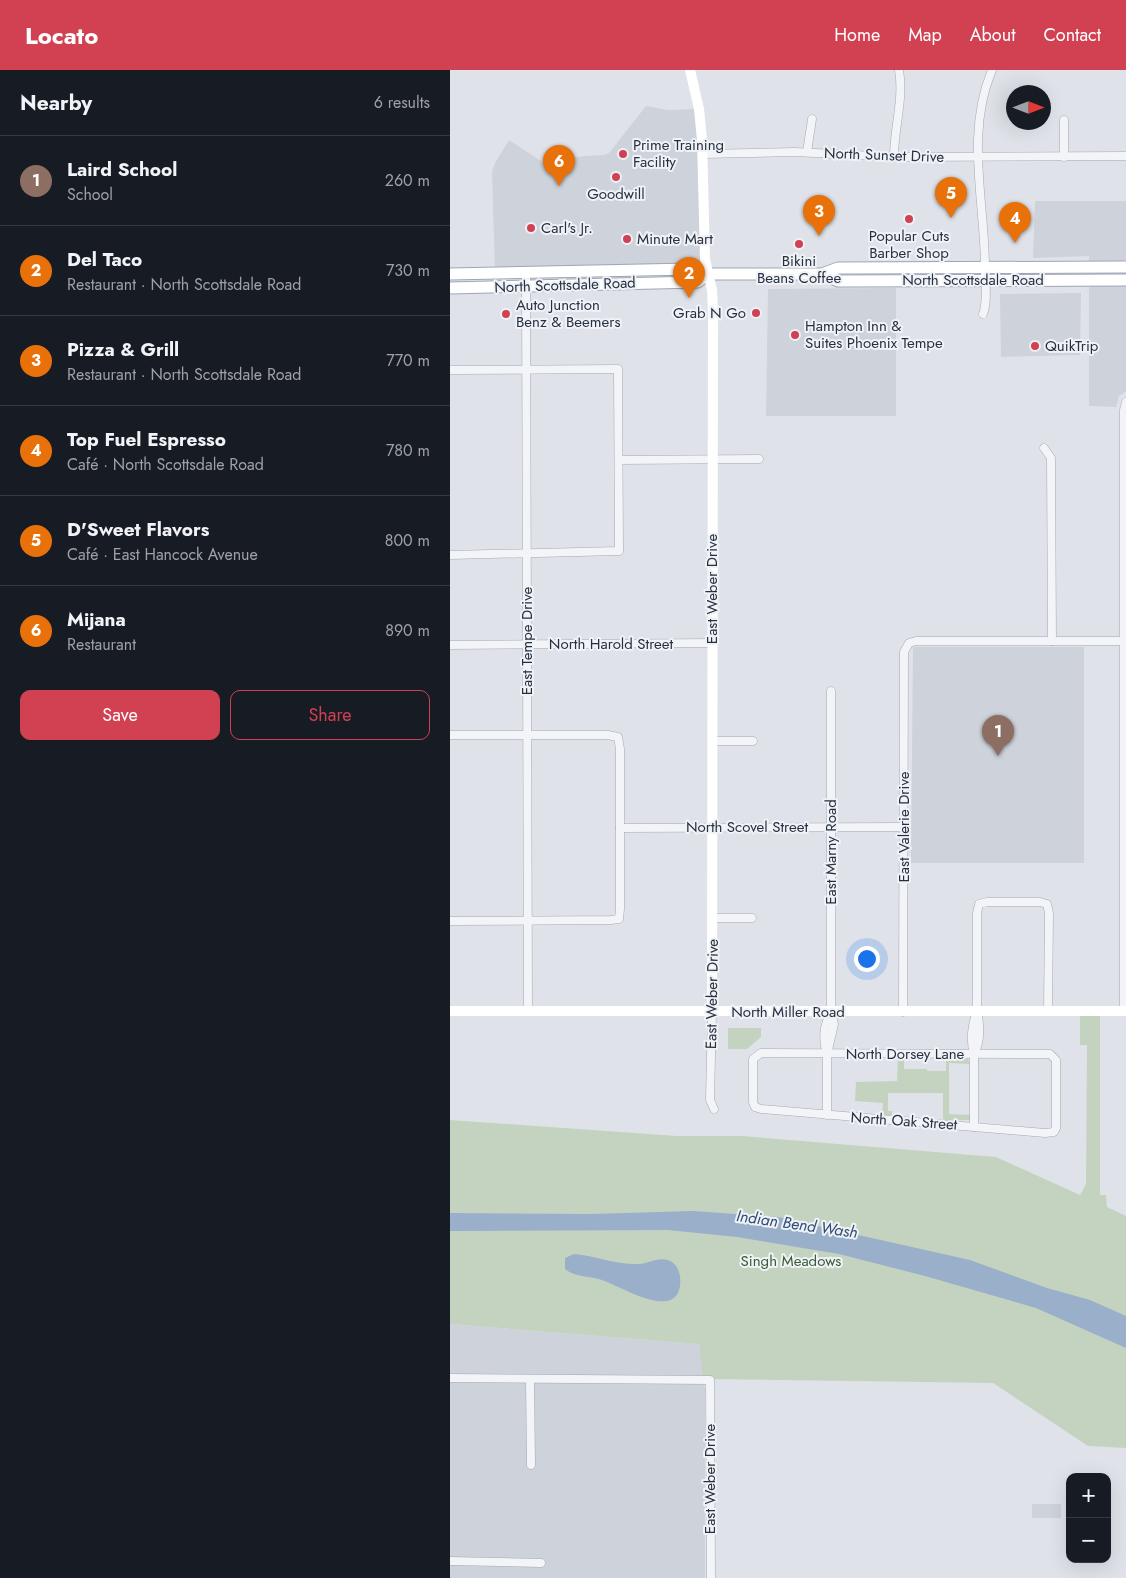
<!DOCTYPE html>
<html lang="en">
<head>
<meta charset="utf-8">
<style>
	body { margin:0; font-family:Jost,sans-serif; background:#20242c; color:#f1f3f6 }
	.controls { position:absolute; right:15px; bottom:15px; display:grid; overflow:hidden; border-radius:10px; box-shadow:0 5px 20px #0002 }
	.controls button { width:45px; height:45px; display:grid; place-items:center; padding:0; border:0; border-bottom:1px solid #363941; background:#171b24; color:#f1f3f6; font:25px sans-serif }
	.compass { position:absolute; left:556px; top:15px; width:45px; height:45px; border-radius:50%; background:#171b24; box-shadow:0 5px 20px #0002; rotate:90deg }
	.you { position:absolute; left:416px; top:888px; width:18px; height:18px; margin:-12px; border:4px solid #fff; border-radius:50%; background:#1a73e8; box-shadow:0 0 0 8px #1a73e833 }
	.badge { display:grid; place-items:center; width:32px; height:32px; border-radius:50%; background:#d14152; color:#fff; font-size:16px; font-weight:700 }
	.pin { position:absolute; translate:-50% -41px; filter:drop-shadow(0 1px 2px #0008) }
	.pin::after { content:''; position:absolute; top:26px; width:18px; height:15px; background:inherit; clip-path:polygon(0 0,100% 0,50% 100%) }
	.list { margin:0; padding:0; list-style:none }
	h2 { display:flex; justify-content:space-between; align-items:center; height:65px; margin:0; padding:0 20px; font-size:21px }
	h2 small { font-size:16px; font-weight:400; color:#9ea1a6 }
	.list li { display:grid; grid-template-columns:32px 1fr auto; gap:15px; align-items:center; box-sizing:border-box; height:90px; padding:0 20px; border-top:1px solid #363941 }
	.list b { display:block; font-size:19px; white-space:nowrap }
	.list p { margin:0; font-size:16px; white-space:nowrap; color:#9ea1a6 }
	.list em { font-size:16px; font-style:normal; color:#9ea1a6 }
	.actions { display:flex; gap:10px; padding:15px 20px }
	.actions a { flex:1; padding:11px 0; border:1px solid #d14152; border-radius:10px; text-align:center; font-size:18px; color:#d14152 }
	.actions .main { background:#d14152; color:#fff }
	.map { position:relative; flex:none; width:676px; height:1508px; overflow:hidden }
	header { display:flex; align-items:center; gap:30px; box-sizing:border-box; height:70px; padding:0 25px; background:#d14152; color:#fff }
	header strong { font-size:24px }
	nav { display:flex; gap:28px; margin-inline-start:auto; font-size:18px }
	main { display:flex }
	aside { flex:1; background:#171b24 }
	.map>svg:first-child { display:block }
	.built { fill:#cdd2db }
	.green { fill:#c4d3c0 }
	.water { fill:#99afca }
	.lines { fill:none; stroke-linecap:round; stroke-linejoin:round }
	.street-casing { stroke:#a4aab3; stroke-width:9 }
	.primary-casing { stroke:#9ea6b5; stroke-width:13 }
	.street { stroke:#f2f4f7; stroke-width:8 }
	.secondary { stroke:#fff; stroke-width:10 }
	.primary { stroke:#fff; stroke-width:11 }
	.poi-dot { fill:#d14152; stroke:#eff2f6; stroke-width:2 }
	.labels { text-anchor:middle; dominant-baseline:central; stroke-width:4; stroke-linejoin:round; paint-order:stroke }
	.poi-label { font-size:15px; fill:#283040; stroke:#eff2f6; text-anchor:start }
	.street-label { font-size:15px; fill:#283040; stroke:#eff2f6 }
	.park-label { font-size:15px; fill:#3b5c34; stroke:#eff2f6 }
	.water-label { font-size:16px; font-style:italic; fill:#314d75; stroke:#eff2f6 }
</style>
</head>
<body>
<header>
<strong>Locato</strong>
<nav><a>Home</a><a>Map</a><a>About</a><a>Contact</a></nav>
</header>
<main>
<aside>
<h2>Nearby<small>6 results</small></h2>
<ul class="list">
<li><span class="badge" style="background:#8d6e63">1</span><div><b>Laird School</b><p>School</p></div><em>260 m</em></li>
<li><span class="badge" style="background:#e8710a">2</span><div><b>Del Taco</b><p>Restaurant · North Scottsdale Road</p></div><em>730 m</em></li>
<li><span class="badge" style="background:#e8710a">3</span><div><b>Pizza &amp; Grill</b><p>Restaurant · North Scottsdale Road</p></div><em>770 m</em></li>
<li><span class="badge" style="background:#e8710a">4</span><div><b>Top Fuel Espresso</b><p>Café · North Scottsdale Road</p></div><em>780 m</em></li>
<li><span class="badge" style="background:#e8710a">5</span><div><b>D'Sweet Flavors</b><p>Café · East Hancock Avenue</p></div><em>800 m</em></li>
<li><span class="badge" style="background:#e8710a">6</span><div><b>Mijana</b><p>Restaurant</p></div><em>890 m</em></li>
</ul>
<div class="actions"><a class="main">Save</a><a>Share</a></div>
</aside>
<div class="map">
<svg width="676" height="1508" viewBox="0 0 676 1508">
	<rect width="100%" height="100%" fill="#dfe3e9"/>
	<g class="built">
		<polygon points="196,36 218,40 249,39 258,204 45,202 42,102 45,93 59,70 94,93 134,86 154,85 159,83"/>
		<polygon points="585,131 676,131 676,321 669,326 666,337 639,336 639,186 583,188"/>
		<polygon points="446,218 446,346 316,346 318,219"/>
		<polygon points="631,223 630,285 551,287 550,224"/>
		<polygon points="463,577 634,577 634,793 461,793"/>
		<polygon points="0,1254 249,1274 255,1320 255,1508 0,1508"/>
		<rect x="582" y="1434" width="29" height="14"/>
	</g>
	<g class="green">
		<polygon points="630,941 650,941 650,1125 656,1125 657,1137 676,1146 676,1378 638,1376 543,1313 253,1309 249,1274 0,1254 0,1050 227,1066 292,1066 546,1087 630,1125 636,1114 637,975 630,975"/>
		<polygon points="278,958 311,958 311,967 297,979 278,979"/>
		<polygon points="448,988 454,988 454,999 477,999 477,1001 496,1001 496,989 518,989 520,994 499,993 499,1044 521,1045 520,1050 493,1050 493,1023 438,1023 438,1041 442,1041 442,1045 432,1045 433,1033 405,1031 406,1012 447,1011"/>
	</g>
	<g class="water">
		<polygon points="243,1141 328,1147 520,1190 597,1218 640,1230 676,1246 676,1278 586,1238 475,1206 389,1184 287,1167 218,1160 0,1161 0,1143 141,1144"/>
		<path d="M124 1184C146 1186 167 1195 189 1194 200 1193 212 1185 222 1192 230 1198 231 1208 230 1216 225 1251 170 1216 152 1210 140 1206 124 1207 115 1199V1188Z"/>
	</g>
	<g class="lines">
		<g class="street-casing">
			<g id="street">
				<polyline points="614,50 614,87"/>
				<polyline points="357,82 362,49"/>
				<polyline points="253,84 345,82 444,87 676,86"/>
				<path d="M444 87C444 58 454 29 449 0"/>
				<polyline points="76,202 78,940"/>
				<path d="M533 244C538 231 535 213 535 198 535 132 515 64 542 0"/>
				<polyline points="0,300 168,299 169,481 0,485"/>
				<polyline points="594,378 601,388 602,571"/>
				<polyline points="169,390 309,389"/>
				<polyline points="0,575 262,573"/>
				<polyline points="0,665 158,665 168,667 170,679 170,839 169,849 161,850 0,851"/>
				<polyline points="264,671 303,671"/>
				<polyline points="170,758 454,757"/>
				<polyline points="263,848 302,848"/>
				<polyline points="262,941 260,1030 264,1039"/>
				<polyline points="674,941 674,340 676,332"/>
				<polyline points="453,942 454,582 459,573 466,571 676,571"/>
				<polygon points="311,983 600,984 606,990 606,1058 604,1062 595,1063 311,1039 305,1037 303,1032 303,989"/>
				<polyline points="377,984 384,954 381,942 381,621"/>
				<path d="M524 984C531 971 530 955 527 941V843L529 834 537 832H590L597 834 599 843 598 941"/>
				<path d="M377 1045V984C372 969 374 955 381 942"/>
				<path d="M524 1057V984C520 970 522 955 527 941"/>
				<polyline points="0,1308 260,1310 261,1508"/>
				<polyline points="80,1309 81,1395"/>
				<polyline points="0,1491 91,1493"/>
			</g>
		</g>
		<g class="primary-casing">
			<g id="primary">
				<polyline points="0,204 241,199 258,204 372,204 388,198 676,197"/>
				<polyline points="372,204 388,211 676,210"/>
				<polyline points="0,218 248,212 258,204"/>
			</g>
		</g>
		<use href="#street" class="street"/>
		<g class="secondary">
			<polyline points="240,0 249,39 252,70 255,189 262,220 263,243 262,941"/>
			<polyline points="0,941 676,941"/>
		</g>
		<use href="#primary" class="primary"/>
	</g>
	<g class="poi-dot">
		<circle cx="173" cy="84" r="5"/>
		<circle cx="166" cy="107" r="5"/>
		<circle cx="459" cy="149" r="5"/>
		<circle cx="81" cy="158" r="5"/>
		<circle cx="177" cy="169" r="5"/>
		<circle cx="349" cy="174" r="5"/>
		<circle cx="306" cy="243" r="5"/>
		<circle cx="56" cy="244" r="5"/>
		<circle cx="345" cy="265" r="5"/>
		<circle cx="585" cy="276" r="5"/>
	</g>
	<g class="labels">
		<g class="poi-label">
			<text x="183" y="75">Prime Training<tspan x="183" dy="17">Facility</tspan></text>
			<text x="166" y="124" text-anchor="middle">Goodwill</text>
			<text x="91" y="158">Carl's Jr.</text>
			<text x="459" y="166" text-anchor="middle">Popular Cuts<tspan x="459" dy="17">Barber Shop</tspan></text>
			<text x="187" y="169">Minute Mart</text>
			<text x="349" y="191" text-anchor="middle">Bikini<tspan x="349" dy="17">Beans Coffee</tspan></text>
			<text x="66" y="235">Auto Junction<tspan x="66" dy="17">Benz &amp; Beemers</tspan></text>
			<text x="296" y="243" text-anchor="end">Grab N Go</text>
			<text x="355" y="256">Hampton Inn &amp;<tspan x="355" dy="17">Suites Phoenix Tempe</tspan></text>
			<text x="595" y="276">QuikTrip</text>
		</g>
		<g class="street-label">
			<text transform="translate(434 85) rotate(2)">North Sunset Drive</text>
			<text x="523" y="210">North Scottsdale Road</text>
			<text transform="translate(115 215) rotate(-2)">North Scottsdale Road</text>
			<text transform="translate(262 519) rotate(-90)">East Weber Drive</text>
			<text transform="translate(77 571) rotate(-90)">East Tempe Drive</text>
			<text x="161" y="574">North Harold Street</text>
			<text x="297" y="757">North Scovel Street</text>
			<text transform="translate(454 757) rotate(-90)">East Valerie Drive</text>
			<text transform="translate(381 782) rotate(-90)">East Marny Road</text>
			<text transform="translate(262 924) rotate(-89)">East Weber Drive</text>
			<text x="338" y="942">North Miller Road</text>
			<text x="455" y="984">North Dorsey Lane</text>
			<text transform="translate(454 1051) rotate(4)">North Oak Street</text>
			<text transform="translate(260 1409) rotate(-90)">East Weber Drive</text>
		</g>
		<g class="park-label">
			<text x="341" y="1191">Singh Meadows</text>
		</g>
		<g class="water-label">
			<text transform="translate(347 1154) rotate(8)">Indian Bend Wash</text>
		</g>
	</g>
</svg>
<div class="controls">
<button>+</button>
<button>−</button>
</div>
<svg class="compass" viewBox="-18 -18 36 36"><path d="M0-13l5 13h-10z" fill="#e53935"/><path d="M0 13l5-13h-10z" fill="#9ea1a6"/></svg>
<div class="you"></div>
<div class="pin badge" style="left:548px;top:686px;background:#8d6e63">1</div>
<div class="pin badge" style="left:239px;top:228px;background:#e8710a">2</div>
<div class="pin badge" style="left:369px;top:166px;background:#e8710a">3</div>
<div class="pin badge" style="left:565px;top:173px;background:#e8710a">4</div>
<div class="pin badge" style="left:501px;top:148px;background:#e8710a">5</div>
<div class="pin badge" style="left:109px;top:116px;background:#e8710a">6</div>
</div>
</main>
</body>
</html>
